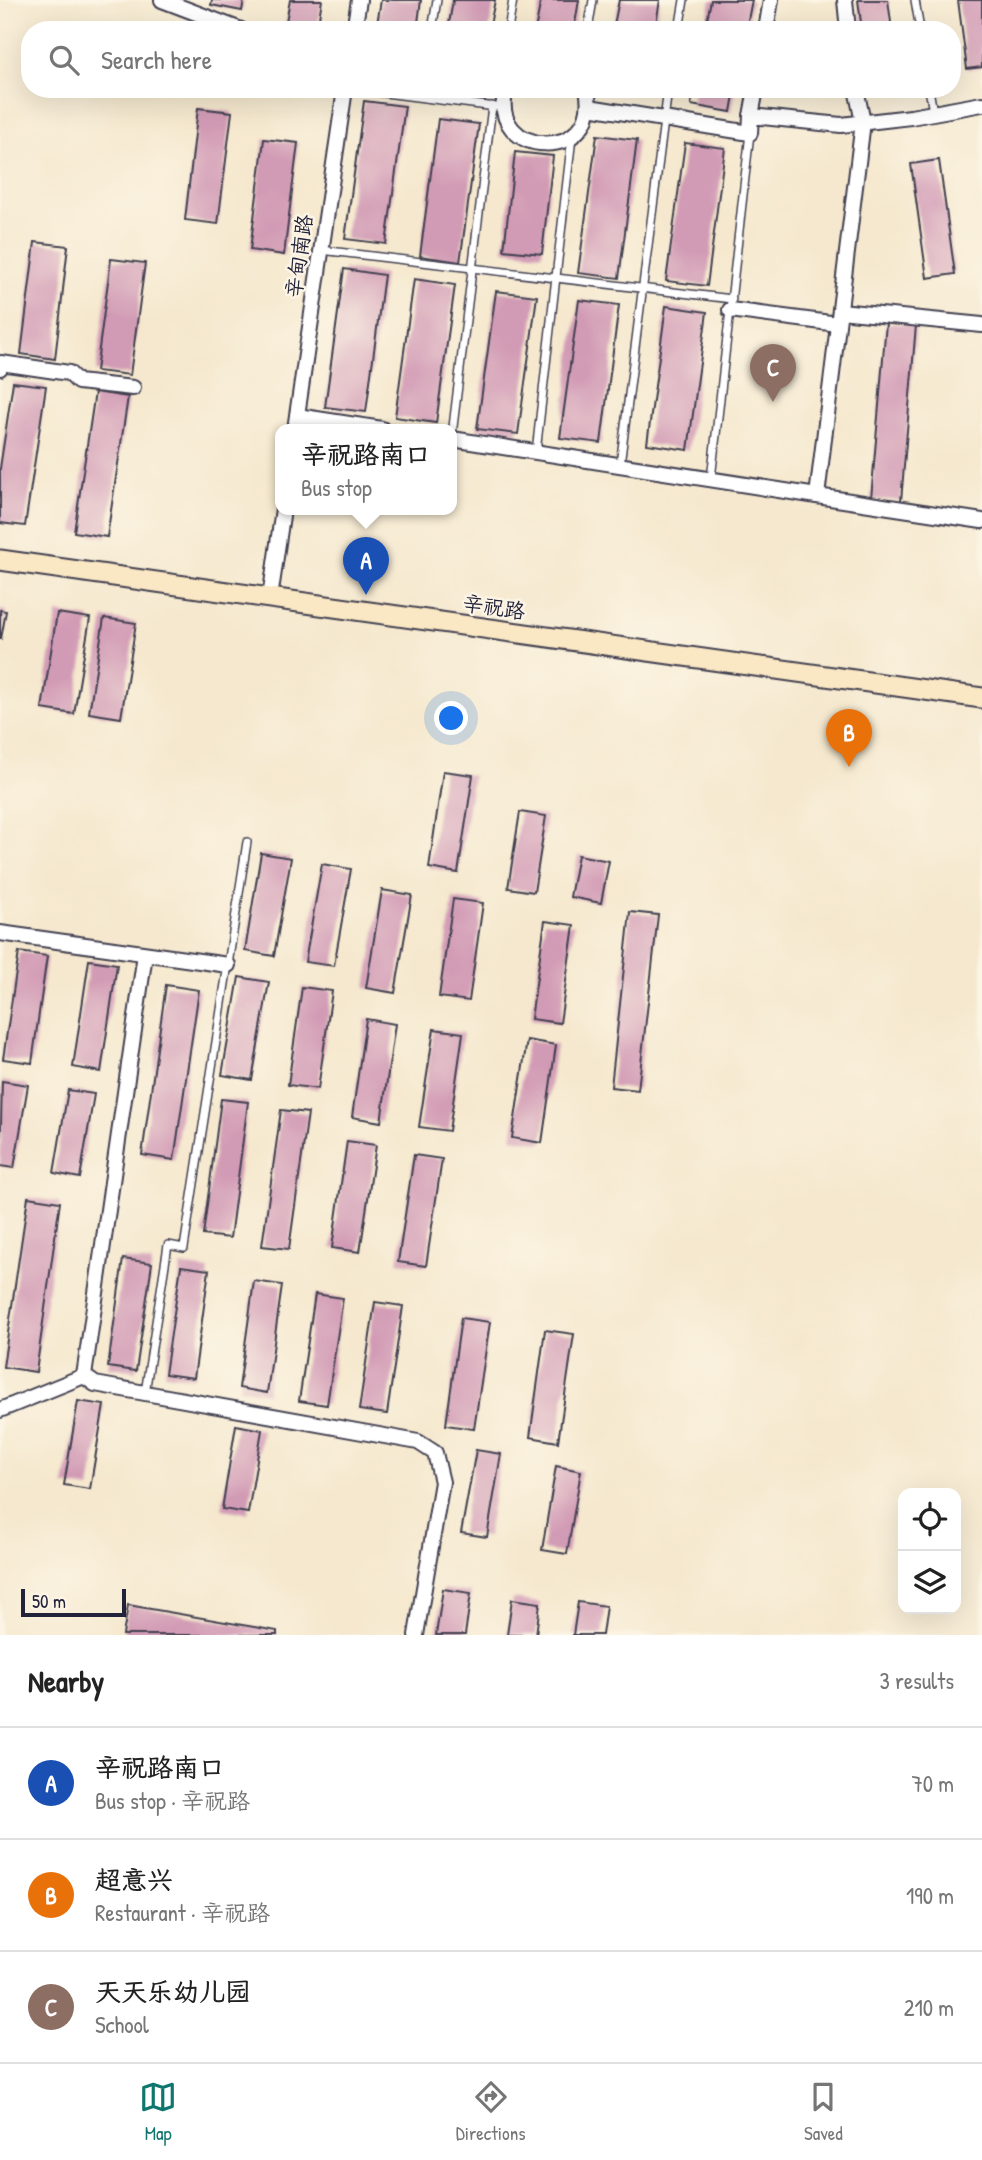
<!DOCTYPE html>
<html lang="en">
<head>
<meta charset="utf-8">
<style>
	body { margin:0; font-family:"Patrick Hand","LXGW WenKai TC",sans-serif; background:#f2f2f2; color:#222 }
	.controls { position:absolute; right:21px; bottom:21px; display:grid; overflow:hidden; border-radius:14px; box-shadow:0 7px 28px #0002 }
	.controls button { width:63px; height:63px; display:grid; place-items:center; padding:0; border:0; border-bottom:2px solid #e0e0e0; background:#fff; color:#222; font:35px sans-serif }
	.scale { position:absolute; left:21px; bottom:18px; width:105px; box-sizing:border-box; padding-left:7px; border:4px solid #22223b; border-top:0; font-size:19px; line-height:24px; white-space:nowrap; color:#22223b; -webkit-text-stroke:5px #fcf5e5; paint-order:stroke }
	.you { position:absolute; left:452px; top:719px; width:24px; height:24px; margin:-18px; border:5px solid #fff; border-radius:50%; background:#1a73e8; box-shadow:0 0 0 10px #1a73e833 }
	.badge { display:grid; place-items:center; width:46px; height:46px; border-radius:50%; background:#0f766e; color:#fff; font-size:23px; font-weight:700 }
	.pin { position:absolute; translate:-50% -58px; filter:drop-shadow(0 2px 4px #0008) }
	.pin::after { content:''; position:absolute; top:37px; width:24px; height:21px; background:inherit; clip-path:polygon(0 0,100% 0,50% 100%) }
	.popup { position:absolute; left:275px; top:424px; width:182px; height:91px; box-sizing:border-box; display:grid; place-content:center; border-radius:14px; background:#fff; filter:drop-shadow(0 2px 5px #0005); font-size:23px; white-space:nowrap; color:#767676 }
	.popup b { font-size:26px; color:#222 }
	.popup::after { content:''; position:absolute; left:50%; top:100%; margin-left:-14px; border:14px solid transparent; border-top-color:#fff }
	.list { margin:0; padding:0; list-style:none }
	h2 { display:flex; justify-content:space-between; align-items:center; height:91px; margin:0; padding:0 28px; font-size:30px }
	h2 small { font-size:23px; font-weight:400; color:#767676 }
	.list li { display:grid; grid-template-columns:46px 1fr auto; gap:21px; align-items:center; box-sizing:border-box; height:112px; padding:0 28px; border-top:2px solid #e0e0e0 }
	.list b { display:block; font-size:26px; white-space:nowrap }
	.list p { margin:0; font-size:23px; white-space:nowrap; color:#767676 }
	.list em { font-size:23px; font-style:normal; color:#767676 }
	.icon { flex:none; width:38px; height:38px; fill:none; stroke:currentColor; stroke-width:2; stroke-linecap:round; stroke-linejoin:round }
	.map { position:relative; flex:none; width:982px; height:1635px; overflow:hidden }
	.search { position:absolute; background:#fff; box-shadow:0 7px 28px #0002; left:21px; right:21px; top:21px; height:77px; display:flex; align-items:center; gap:18px; box-sizing:border-box; padding:0 24px; border-radius:28px; color:#767676; font-size:26px }
	.sheet { height:427px; background:#fff }
	nav { display:flex; justify-content:space-around; align-items:center; box-sizing:border-box; height:98px; border-top:2px solid #e0e0e0; background:#fff; font-size:19px; color:#767676 }
	nav a { display:grid; justify-items:center; gap:4px }
	nav .on { color:#0f766e }
	.map>svg:first-child { display:block }
	.building { fill:#d29bb5 }
	.lines { fill:none; stroke-linecap:round; stroke-linejoin:round }
	.service-casing { stroke:#424051; stroke-width:10 }
	.minor-casing { stroke:#424051; stroke-width:18 }
	.secondary-casing { stroke:#424051; stroke-width:23 }
	.service { stroke:#fff; stroke-width:7 }
	.minor { stroke:#fff; stroke-width:14 }
	.secondary { stroke:#fae7c3; stroke-width:19 }
	.labels { text-anchor:middle; dominant-baseline:central; stroke-width:5; stroke-linejoin:round; paint-order:stroke }
	.street-label { font-size:21px; fill:#22223b; stroke:#fcf5e5 }
</style>
</head>
<body>
<div class="map">
<svg width="982" height="1635" viewBox="0 0 982 1635">
	<rect width="100%" height="100%" fill="#fcf5e5"/>
	<filter id="ink" filterUnits="userSpaceOnUse"><feTurbulence type="fractalNoise" baseFrequency=".0143" numOctaves="2"/><feDisplacementMap in="SourceGraphic" scale="14" xChannelSelector="R" yChannelSelector="G"/><feConvolveMatrix kernelMatrix="1 2 1 2 8 2 1 2 1" color-interpolation-filters="sRGB"/></filter>
	<filter id="wash" filterUnits="userSpaceOnUse"><feTurbulence type="fractalNoise" baseFrequency=".00686" numOctaves="4" result="noise"/><feDisplacementMap in="SourceGraphic" scale="28" xChannelSelector="R" yChannelSelector="G"/><feGaussianBlur stdDeviation="1.57" result="paint"/><feColorMatrix in="noise" values="0 0 0 0 0 0 0 0 0 0 0 0 0 0 0 0 0 1.4 0 .05"/><feComposite in="paint" operator="in"/></filter>
	<g filter="url(#wash)">
		<rect width="100%" height="100%" fill="#f5e8ce"/>
		<g id="blocks">
			<g class="building">
				<polygon points="212,0 244,0 242,11 211,5"/>
				<polygon points="290,0 322,0 317,30 285,27"/>
				<polygon points="381,0 421,0 417,30 376,30"/>
				<polygon points="453,0 495,0 489,30 448,30"/>
				<polygon points="541,0 579,0 574,30 535,30"/>
				<polygon points="619,0 660,0 655,30 613,30"/>
				<polygon points="711,0 752,0 746,30 705,30"/>
				<polygon points="858,0 888,0 892,30 862,30"/>
				<polygon points="958,0 982,0 982,67 967,69"/>
				<polygon points="694,89 735,89 731,112 691,105"/>
				<polygon points="364,101 405,106 386,244 345,239"/>
				<polygon points="198,108 232,112 218,224 185,220"/>
				<polygon points="438,119 479,124 460,262 420,256"/>
				<polygon points="597,135 637,140 619,278 578,273"/>
				<polygon points="264,139 298,143 284,255 250,250"/>
				<polygon points="685,143 725,148 707,286 666,281"/>
				<polygon points="515,152 553,156 542,254 504,250"/>
				<polygon points="939,160 955,274 927,278 911,164"/>
				<polygon points="35,242 68,246 55,359 21,354"/>
				<polygon points="111,259 145,263 130,375 96,371"/>
				<polygon points="344,269 384,275 366,412 325,407"/>
				<polygon points="414,279 455,285 436,423 395,417"/>
				<polygon points="496,291 537,296 518,434 477,429"/>
				<polygon points="579,300 619,305 601,443 560,438"/>
				<polygon points="666,306 707,312 688,450 647,444"/>
				<polygon points="886,323 916,325 901,501 871,499"/>
				<polygon points="13,382 46,386 25,526 0,523 0,468"/>
				<polygon points="95,392 128,397 107,537 74,532"/>
				<polygon points="0,610 6,611 1,639 0,639"/>
				<polygon points="57,613 90,618 74,714 42,709"/>
				<polygon points="104,618 136,623 121,718 89,713"/>
				<polygon points="443,771 473,775 458,873 429,868"/>
				<polygon points="520,812 546,816 534,892 508,888"/>
				<polygon points="261,853 291,858 274,956 245,951"/>
				<polygon points="578,855 609,861 601,903 570,897"/>
				<polygon points="322,864 351,869 334,966 305,962"/>
				<polygon points="382,890 412,895 395,993 366,988"/>
				<polygon points="453,899 483,903 469,1001 439,997"/>
				<polygon points="630,912 658,915 638,1090 611,1087"/>
				<polygon points="545,921 574,925 560,1023 531,1019"/>
				<polygon points="19,952 47,956 32,1063 3,1059"/>
				<polygon points="89,960 117,964 101,1072 73,1067"/>
				<polygon points="239,977 269,982 252,1080 222,1075"/>
				<polygon points="166,985 199,990 174,1160 142,1155"/>
				<polygon points="302,987 332,991 318,1089 288,1085"/>
				<polygon points="366,1019 395,1024 381,1122 352,1117"/>
				<polygon points="434,1029 463,1033 449,1131 419,1127"/>
				<polygon points="527,1040 556,1045 542,1143 512,1138"/>
				<polygon points="2,1081 28,1085 14,1168 0,1166"/>
				<polygon points="68,1090 94,1094 80,1178 54,1173"/>
				<polygon points="221,1099 248,1102 230,1238 203,1235"/>
				<polygon points="281,1110 308,1113 289,1249 262,1246"/>
				<polygon points="347,1141 376,1145 360,1252 332,1248"/>
				<polygon points="414,1155 442,1159 426,1266 398,1262"/>
				<polygon points="28,1197 60,1202 36,1372 3,1367"/>
				<polygon points="123,1259 152,1263 136,1371 108,1367"/>
				<polygon points="181,1266 209,1270 194,1378 165,1374"/>
				<polygon points="254,1281 282,1285 267,1393 239,1388"/>
				<polygon points="315,1294 343,1298 327,1405 299,1401"/>
				<polygon points="375,1302 403,1306 387,1414 359,1410"/>
				<polygon points="461,1318 490,1322 474,1429 446,1425"/>
				<polygon points="545,1330 574,1334 558,1442 530,1437"/>
				<polygon points="78,1401 104,1405 90,1489 64,1485"/>
				<polygon points="236,1425 262,1430 248,1513 222,1509"/>
				<polygon points="476,1450 501,1454 487,1537 461,1533"/>
				<polygon points="556,1466 581,1471 567,1554 542,1550"/>
				<polygon points="443,1589 471,1593 465,1635 436,1635"/>
				<polygon points="512,1599 540,1603 536,1635 507,1635"/>
				<polygon points="578,1602 606,1606 602,1635 573,1635"/>
				<polygon points="128,1605 277,1631 277,1635 123,1635"/>
			</g>
		</g>
	</g>
	<g filter="url(#ink)">
		<use href="#blocks" fill-opacity="0" stroke="#424051" stroke-width="2"/>
		<g class="lines">
			<g class="service-casing">
				<g id="service">
					<polyline points="915,0 920,30"/>
					<polyline points="432,30 437,0"/>
					<polyline points="508,30 513,0"/>
					<polyline points="588,30 593,0"/>
					<polyline points="679,30 684,0"/>
					<polyline points="353,89 504,108"/>
					<polyline points="929,89 933,112"/>
					<polyline points="321,250 732,299"/>
					<polyline points="452,435 492,106"/>
					<polyline points="536,452 572,137"/>
					<polyline points="620,465 668,89"/>
					<polyline points="711,479 750,133"/>
					<polyline points="145,1393 168,1245 184,1248 247,842"/>
				</g>
			</g>
			<g class="minor-casing">
				<g id="minor">
					<polyline points="162,0 241,30"/>
					<polyline points="845,0 848,30"/>
					<polyline points="354,30 359,0"/>
					<polyline points="766,30 771,0"/>
					<path d="M506 89C486 159 603 164 587 89"/>
					<polyline points="589,107 750,133 751,116 841,125 911,117 982,104"/>
					<polyline points="751,116 756,89"/>
					<polyline points="730,310 838,324"/>
					<polyline points="840,311 982,325"/>
					<polyline points="0,368 1,363 69,373 78,382 133,388"/>
					<polyline points="297,416 382,429"/>
					<polyline points="295,429 345,89"/>
					<polyline points="452,439 817,496 863,122 856,89"/>
					<polyline points="817,496 982,521"/>
					<polyline points="270,598 283,509"/>
					<polyline points="0,933 228,965"/>
					<polyline points="84,1376 95,1384 418,1442 435,1453 442,1482 416,1635"/>
					<polyline points="0,1410 84,1376 145,954"/>
				</g>
			</g>
			<g class="secondary-casing">
				<polyline id="secondary" points="0,560 982,698"/>
			</g>
			<use href="#service" class="service"/>
			<use href="#minor" class="minor"/>
			<use href="#secondary" class="secondary"/>
		</g>
	</g>
	<g class="labels">
		<g class="street-label">
			<text transform="translate(299 256) rotate(-82)">辛甸南路</text>
			<text transform="translate(494 607) rotate(8)">辛祝路</text>
		</g>
	</g>
</svg>
<div class="controls">
<button><svg class="icon" aria-label="locate" viewBox="0 0 24 24"><circle cx="12" cy="12" r="6"/><path d="M12 2v4M12 18v4M2 12h4M18 12h4"/></svg></button>
<button><svg class="icon" aria-label="layers" viewBox="0 0 24 24"><path d="M12 4l9 5-9 5-9-5zM3 14l9 5 9-5"/></svg></button>
</div>
<div class="scale">50 m</div>
<div class="you"></div>
<div class="pin badge" style="left:366px;top:595px;background:#1a4fb4">A</div>
<div class="popup"><b>辛祝路南口</b>Bus stop</div>
<div class="pin badge" style="left:849px;top:767px;background:#e8710a">B</div>
<div class="pin badge" style="left:773px;top:402px;background:#8d6e63">C</div>
<div class="search"><svg class="icon" aria-label="search" viewBox="0 0 24 24"><circle cx="10" cy="10" r="6"/><path d="M15 15l6 6"/></svg>Search here</div>
</div>
<section class="sheet">
<h2>Nearby<small>3 results</small></h2>
<ul class="list">
<li><span class="badge" style="background:#1a4fb4">A</span><div><b>辛祝路南口</b><p>Bus stop · 辛祝路</p></div><em>70 m</em></li>
<li><span class="badge" style="background:#e8710a">B</span><div><b>超意兴</b><p>Restaurant · 辛祝路</p></div><em>190 m</em></li>
<li><span class="badge" style="background:#8d6e63">C</span><div><b>天天乐幼儿园</b><p>School</p></div><em>210 m</em></li>
</ul>
</section>
<nav>
<a class="on"><svg class="icon" aria-label="map" viewBox="0 0 24 24"><path d="M3 6l6-2 6 2 6-2v14l-6 2-6-2-6 2zM9 4v14M15 6v14"/></svg>Map</a>
<a><svg class="icon" aria-label="directions" viewBox="0 0 24 24"><path d="M12 3l9 9-9 9-9-9zM9 14v-3h6M13 9l2 2-2 2"/></svg>Directions</a>
<a><svg class="icon" aria-label="saved" viewBox="0 0 24 24"><path d="M7 4h10v16l-5-4-5 4z"/></svg>Saved</a>
</nav>
</body>
</html>
